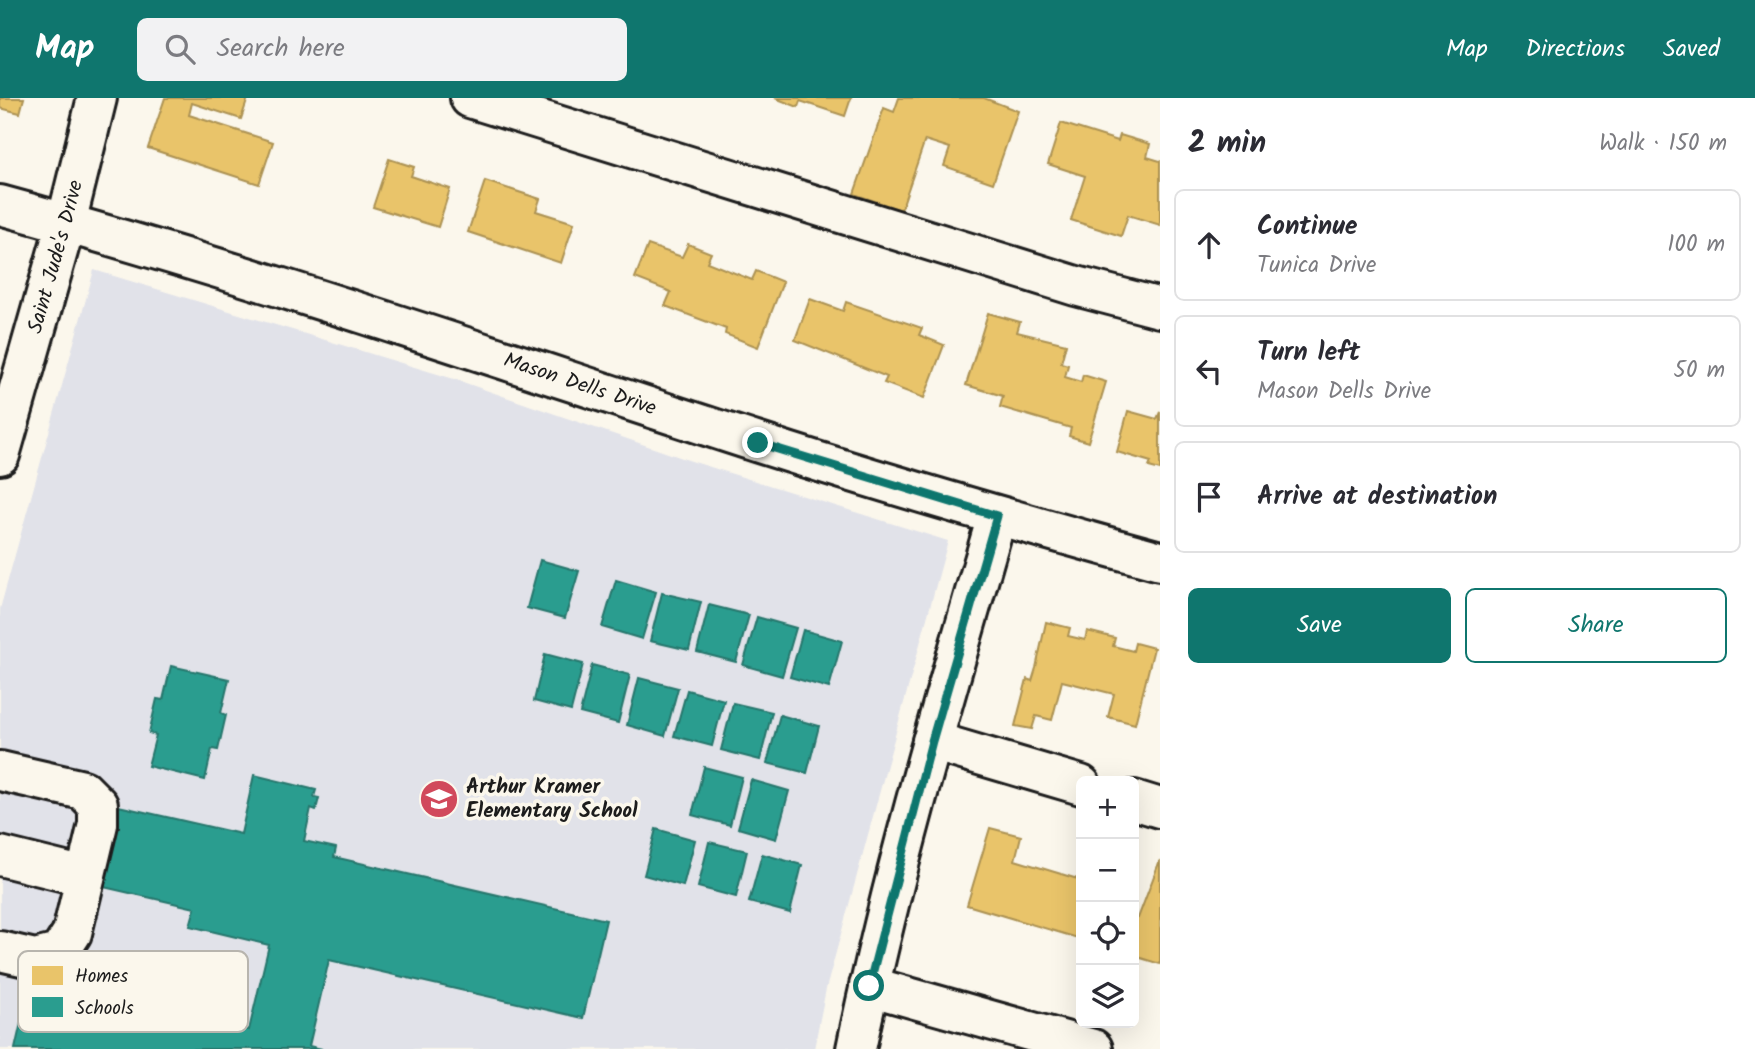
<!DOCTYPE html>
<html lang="en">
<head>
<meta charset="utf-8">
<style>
	body { margin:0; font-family:Kalam,sans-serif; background:#f2f2f3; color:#2b2b33 }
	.controls { position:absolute; right:21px; bottom:21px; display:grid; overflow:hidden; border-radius:10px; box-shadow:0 7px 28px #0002 }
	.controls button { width:63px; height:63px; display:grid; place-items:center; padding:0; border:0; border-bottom:2px solid #e1e1e2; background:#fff; color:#2b2b33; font:35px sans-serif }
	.stop { position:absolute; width:21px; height:21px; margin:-16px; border:5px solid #0f766e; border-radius:50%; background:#fff }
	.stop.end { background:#0f766e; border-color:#fff; box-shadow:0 2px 7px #0008 }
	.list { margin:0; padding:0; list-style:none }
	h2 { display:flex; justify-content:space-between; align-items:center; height:91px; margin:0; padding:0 28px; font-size:30px }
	h2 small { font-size:23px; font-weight:400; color:#7c7c81 }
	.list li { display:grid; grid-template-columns:46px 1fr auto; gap:21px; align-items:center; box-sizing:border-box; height:112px; margin:0 14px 14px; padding:0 14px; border:2px solid #e1e1e2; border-radius:10px }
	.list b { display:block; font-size:26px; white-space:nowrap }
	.list p { margin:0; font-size:23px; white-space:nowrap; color:#7c7c81 }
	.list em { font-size:23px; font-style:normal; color:#7c7c81 }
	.actions { display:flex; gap:14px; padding:21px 28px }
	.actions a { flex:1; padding:16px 0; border:2px solid #0f766e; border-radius:10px; text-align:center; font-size:24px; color:#0f766e }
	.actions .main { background:#0f766e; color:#fff }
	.icon { flex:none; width:38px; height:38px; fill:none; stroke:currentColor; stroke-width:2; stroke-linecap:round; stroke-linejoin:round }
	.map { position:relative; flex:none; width:1160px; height:951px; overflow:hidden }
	header { display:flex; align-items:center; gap:42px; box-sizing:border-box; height:98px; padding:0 35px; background:#0f766e; color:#fff }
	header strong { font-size:33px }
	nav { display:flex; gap:38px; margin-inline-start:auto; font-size:24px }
	.search { width:490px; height:63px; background:#f2f2f3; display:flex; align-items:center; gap:18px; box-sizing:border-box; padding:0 24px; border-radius:10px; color:#7c7c81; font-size:26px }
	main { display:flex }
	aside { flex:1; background:#fff }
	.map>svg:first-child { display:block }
	.built { fill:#e1e2e9 }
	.homes { fill:#e9c46a; stroke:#ac9253; stroke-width:2 }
	.schools { fill:#2a9d8f; stroke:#26766c; stroke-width:2 }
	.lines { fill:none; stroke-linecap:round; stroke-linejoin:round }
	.minor-casing { stroke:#1c1c1c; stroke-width:44 }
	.minor { stroke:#fbf7ec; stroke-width:38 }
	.route { stroke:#0f766e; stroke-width:9 }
	.labels { text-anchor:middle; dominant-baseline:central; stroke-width:7; stroke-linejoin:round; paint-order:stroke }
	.street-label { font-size:21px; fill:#1c1c1c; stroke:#fbf7ec }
	.poi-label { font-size:21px; font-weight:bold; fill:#1c1c1c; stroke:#fbf7ec; text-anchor:start }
	.key { fill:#fbf7ec; stroke:#b8b5ae; stroke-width:2 }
	.key-label { font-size:19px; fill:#1c1c1c }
</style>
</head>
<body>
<header>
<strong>Map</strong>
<div class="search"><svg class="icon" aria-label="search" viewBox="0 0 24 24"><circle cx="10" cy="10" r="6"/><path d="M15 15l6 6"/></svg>Search here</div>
<nav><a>Map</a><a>Directions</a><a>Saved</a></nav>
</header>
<main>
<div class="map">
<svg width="1160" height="951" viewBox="0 0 1160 951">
	<rect width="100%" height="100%" fill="#fbf7ec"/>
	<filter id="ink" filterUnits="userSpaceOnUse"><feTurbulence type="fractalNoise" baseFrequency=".0143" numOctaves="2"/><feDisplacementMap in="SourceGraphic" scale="14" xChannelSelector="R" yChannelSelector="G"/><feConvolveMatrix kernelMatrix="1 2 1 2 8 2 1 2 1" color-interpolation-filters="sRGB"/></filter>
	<g filter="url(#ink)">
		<polygon class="built" points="94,172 454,281 691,363 948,443 826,891 814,951 0,951 0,511"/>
		<g class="homes">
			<polygon points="0,0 24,0 20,15 0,10"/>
			<polygon points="165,0 248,0 241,21 192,5 189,17 273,44 259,86 148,50"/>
			<polygon points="775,0 851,0 845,18 800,3 798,9"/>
			<polygon points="899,0 984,0 1018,13 993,85 944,68 950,50 925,42 901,112 854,96 884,10 894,14"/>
			<polygon points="1061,25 1118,43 1120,37 1150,46 1147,59 1160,63 1160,127 1128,117 1121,138 1071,122 1085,78 1048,66"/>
			<polygon points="389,61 414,69 411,78 450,91 438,129 373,109"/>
			<polygon points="485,83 540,101 536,113 574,125 561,165 468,134"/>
			<polygon points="688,146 711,155 707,164 752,182 756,173 783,184 758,249 725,236 726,231 665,208 671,194 635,180 648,147 682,159"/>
			<polygon points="810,201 843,213 846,204 922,230 919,237 944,247 924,300 884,285 887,279 795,242"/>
			<polygon points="988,215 1020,224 1017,234 1066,246 1061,265 1068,267 1065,279 1081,284 1083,277 1106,284 1088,344 1069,338 1071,330 1000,309 1003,298 966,287"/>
			<polygon points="1128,313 1157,321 1160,314 1160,372 1149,369 1151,364 1117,354"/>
			<polygon points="1046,524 1070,530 1068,538 1085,542 1087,533 1115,540 1113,548 1133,553 1135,545 1154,550 1135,626 1108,619 1114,596 1062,583 1052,622 1036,618 1032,631 1015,628 1027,581 1032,583 1036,570"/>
			<polygon points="990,730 1021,738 1015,762 1081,782 1081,841 967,807"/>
			<polygon points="1160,762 1160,866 1134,858 1134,819 1138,820"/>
		</g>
		<g class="schools">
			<polygon points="540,462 579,473 565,520 527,510"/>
			<polygon points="616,482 656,494 642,541 602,529"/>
			<polygon points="662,495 701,504 689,552 650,543"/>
			<polygon points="709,507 749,517 736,564 697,554"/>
			<polygon points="757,519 796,530 782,578 743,567"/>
			<polygon points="803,532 842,543 829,590 790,579"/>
			<polygon points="545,556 583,566 571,613 534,603"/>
			<polygon points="592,567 630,577 618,625 580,615"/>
			<polygon points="171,568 229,581 221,615 226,617 218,652 212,651 205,682 148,668 156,637 149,635 157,601 163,602"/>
			<polygon points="639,580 678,590 665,638 627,627"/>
			<polygon points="687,592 724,602 712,648 674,638"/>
			<polygon points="733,605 772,614 760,662 721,652"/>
			<polygon points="780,617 819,628 807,675 767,665"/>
			<polygon points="704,669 742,679 730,727 692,717"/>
			<polygon points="254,677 316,692 314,699 319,700 316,712 311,710 304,743 336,750 334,759 606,822 583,920 329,862 309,948 322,951 15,951 31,881 249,932 269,847 190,828 195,810 95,787 114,707 241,736"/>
			<polygon points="751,682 789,693 776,741 738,730"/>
			<polygon points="656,731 695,742 683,788 644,777"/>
			<polygon points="709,744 747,753 736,799 698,789"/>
			<polygon points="762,756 802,767 790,815 749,804"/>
		</g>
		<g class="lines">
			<g class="minor-casing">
				<g id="minor">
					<polyline points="470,0 1076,188 1160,210"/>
					<path id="s1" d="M0 107C255 176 505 263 756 344 890 387 1025 426 1160 463"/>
					<path id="s2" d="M0 357 66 125 97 0"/>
					<polyline points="932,643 1081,687"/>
					<polyline points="0,673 83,692 98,707 98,726 72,835 59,855 35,861 0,853"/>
					<polyline points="1134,702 1160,710"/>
					<polyline points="0,758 85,779"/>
					<polyline points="869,888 1093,951"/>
					<path d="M856 951C893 771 946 594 997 418"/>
				</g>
			</g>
			<use href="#minor" class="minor"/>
		</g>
	</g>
	<g class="lines" filter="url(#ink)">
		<polyline class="route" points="758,345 997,418 932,643 869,888"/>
	</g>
	<defs>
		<g id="school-disc" transform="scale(2.0125)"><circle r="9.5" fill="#d1495b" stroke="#fbf7ec"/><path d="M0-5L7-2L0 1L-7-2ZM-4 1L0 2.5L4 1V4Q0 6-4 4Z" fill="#fff"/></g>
	</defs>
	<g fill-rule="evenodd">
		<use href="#school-disc" x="439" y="701"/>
	</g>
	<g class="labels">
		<g class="street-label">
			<text stroke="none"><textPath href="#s2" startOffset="206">Saint Jude's Drive</textPath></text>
			<text stroke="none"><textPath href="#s1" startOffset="607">Mason Dells Drive</textPath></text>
		</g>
		<g class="poi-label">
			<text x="466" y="689">Arthur Kramer<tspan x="466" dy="24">Elementary School</tspan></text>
		</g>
	</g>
	<rect x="18" y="853" width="230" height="81" rx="10" class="key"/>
	<rect x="32" y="868" width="31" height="19" fill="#e9c46a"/>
	<rect x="32" y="899" width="31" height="20" fill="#2a9d8f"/>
	<g class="key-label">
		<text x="75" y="884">Homes</text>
		<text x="75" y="916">Schools</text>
	</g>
</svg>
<div class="controls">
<button>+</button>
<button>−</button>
<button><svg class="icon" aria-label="locate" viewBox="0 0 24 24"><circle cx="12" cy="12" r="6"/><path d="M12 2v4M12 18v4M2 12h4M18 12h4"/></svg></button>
<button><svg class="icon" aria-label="layers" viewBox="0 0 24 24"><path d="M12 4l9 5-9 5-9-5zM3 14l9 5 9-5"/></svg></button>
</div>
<div class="stop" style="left:869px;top:888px"></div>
<div class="stop end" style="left:758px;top:345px"></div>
</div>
<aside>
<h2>2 min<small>Walk · 150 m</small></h2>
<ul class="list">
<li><svg class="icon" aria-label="ahead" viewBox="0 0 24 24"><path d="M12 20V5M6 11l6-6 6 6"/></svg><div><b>Continue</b><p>Tunica Drive</p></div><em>100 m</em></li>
<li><svg class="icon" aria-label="left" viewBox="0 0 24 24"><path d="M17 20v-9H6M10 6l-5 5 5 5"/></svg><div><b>Turn left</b><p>Mason Dells Drive</p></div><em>50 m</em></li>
<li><svg class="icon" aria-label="arrive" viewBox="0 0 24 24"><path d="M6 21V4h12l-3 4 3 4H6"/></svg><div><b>Arrive at destination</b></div></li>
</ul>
<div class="actions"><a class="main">Save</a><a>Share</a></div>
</aside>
</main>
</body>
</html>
